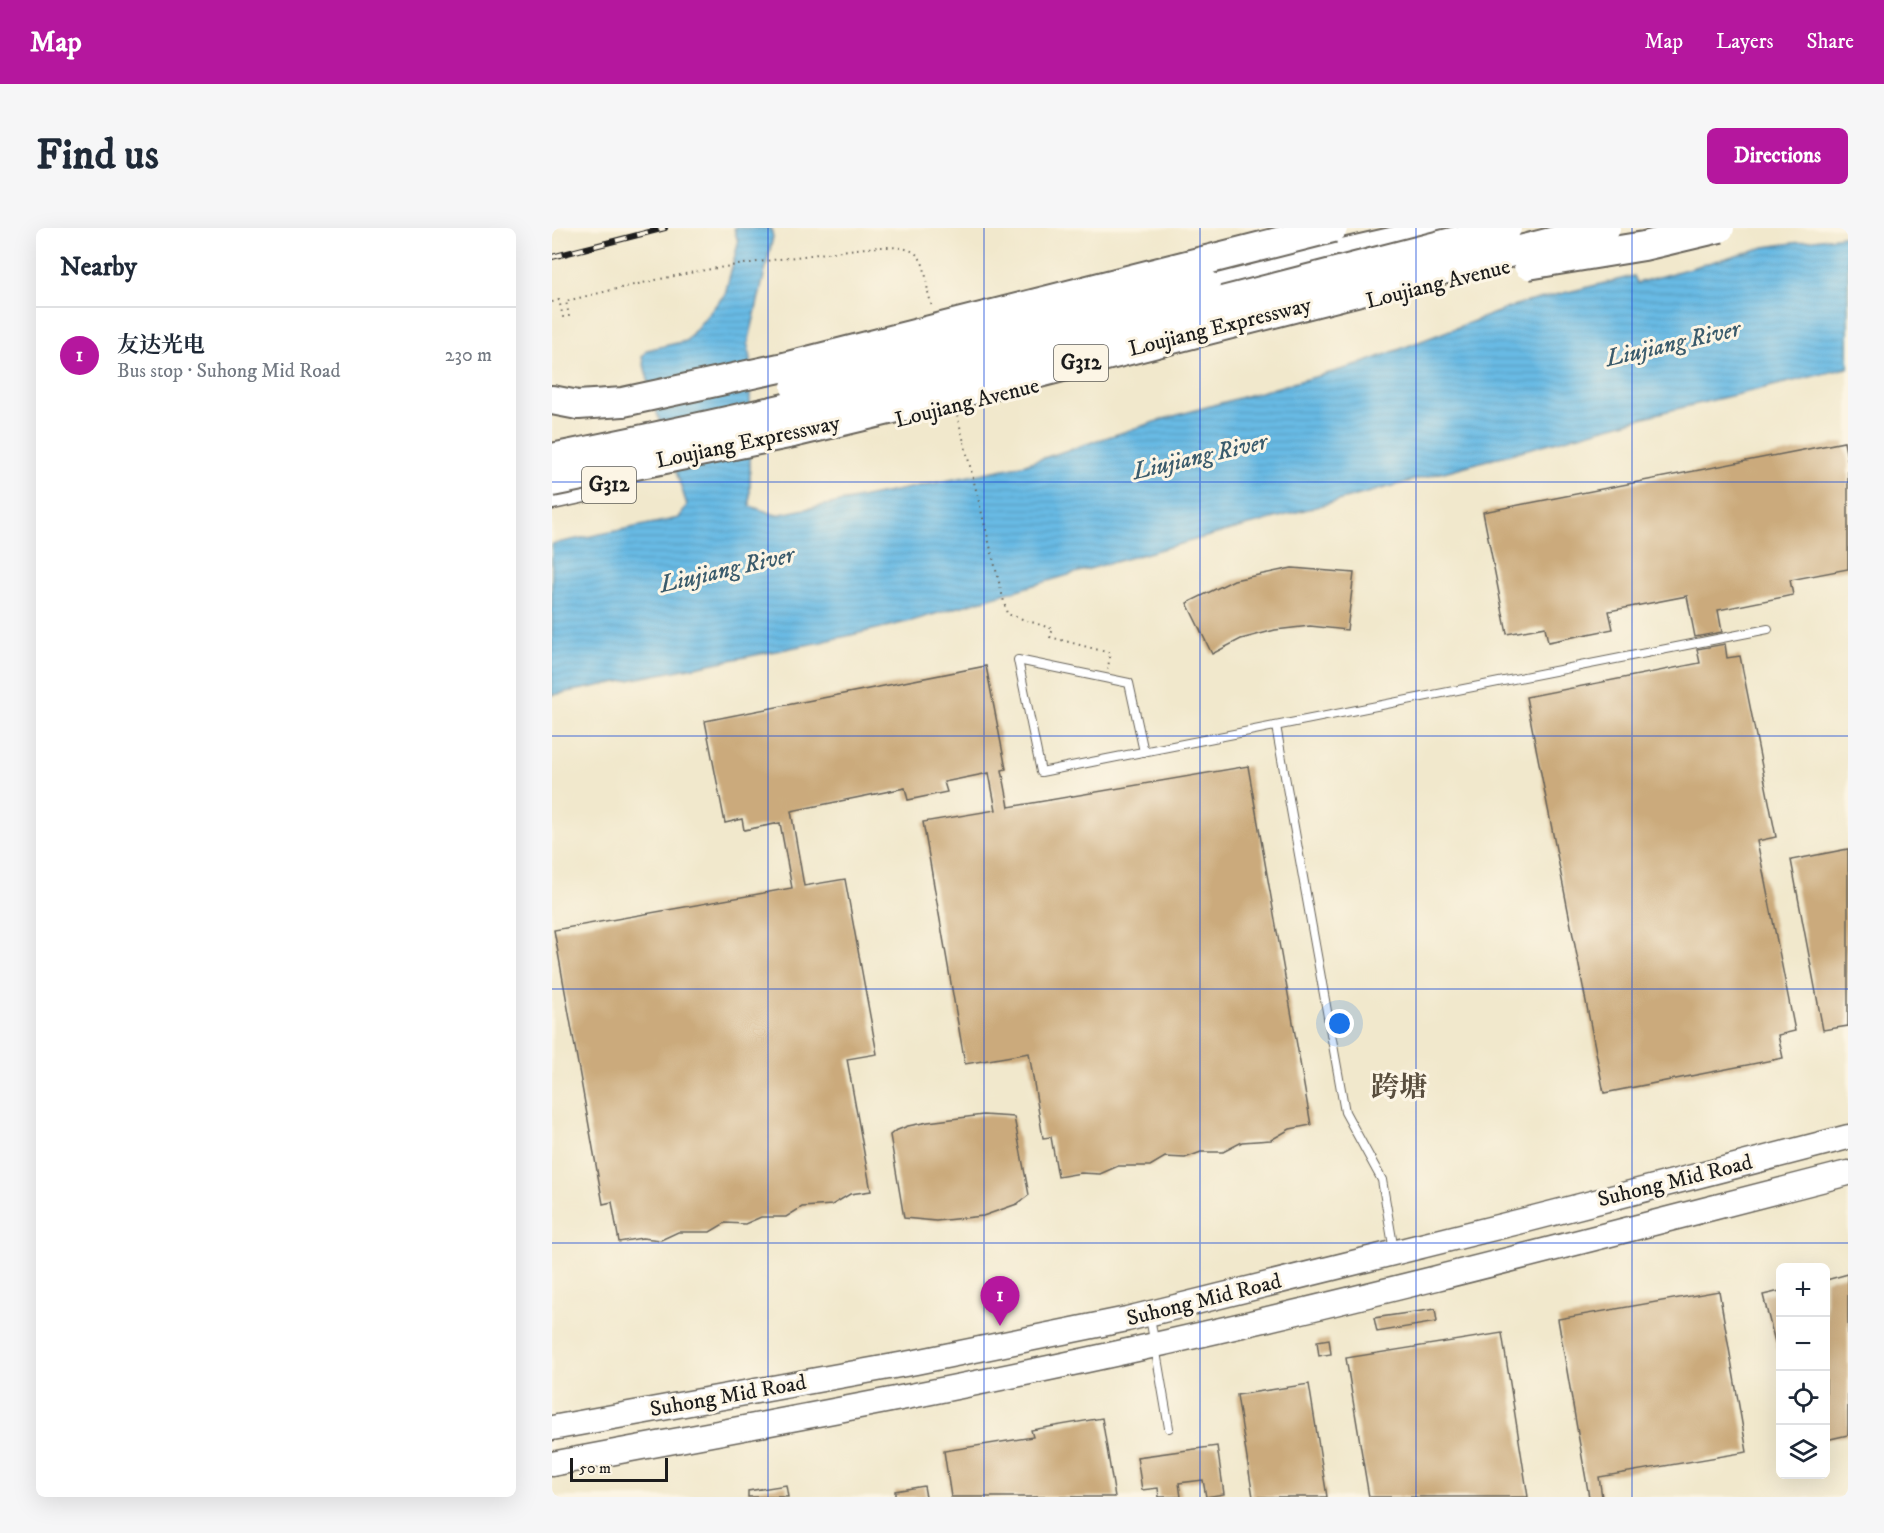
<!DOCTYPE html>
<html lang="en">
<head>
<meta charset="utf-8">
<style>
	body { margin:0; font-family:"IM FELL DW Pica","Noto Serif SC",serif; background:#f6f6f7; color:#1f2937 }
	.controls { position:absolute; right:18px; bottom:18px; display:grid; overflow:hidden; border-radius:9px; box-shadow:0 6px 24px #0002 }
	.controls button { width:54px; height:54px; display:grid; place-items:center; padding:0; border:0; border-bottom:2px solid #e0e1e3; background:#fff; color:#1f2937; font:30px sans-serif }
	.scale { position:absolute; left:18px; bottom:15px; width:98px; box-sizing:border-box; padding-left:6px; border:3px solid #1c1c1c; border-top:0; font-size:16px; line-height:21px; white-space:nowrap; color:#1c1c1c; -webkit-text-stroke:4px #fcf5e5; paint-order:stroke }
	.you { position:absolute; left:788px; top:796px; width:21px; height:21px; margin:-15px; border:4px solid #fff; border-radius:50%; background:#1a73e8; box-shadow:0 0 0 9px #1a73e833 }
	.badge { display:grid; place-items:center; width:39px; height:39px; border-radius:50%; background:#b5179e; color:#fff; font-size:20px; font-weight:700 }
	.pin { position:absolute; translate:-50% -50px; filter:drop-shadow(0 2px 3px #0008) }
	.pin::after { content:''; position:absolute; top:32px; width:21px; height:18px; background:inherit; clip-path:polygon(0 0,100% 0,50% 100%) }
	.list { margin:0; padding:0; list-style:none }
	h2 { display:flex; justify-content:space-between; align-items:center; height:78px; margin:0; padding:0 24px; font-size:26px }
	h2 small { font-size:20px; font-weight:400; color:#747a83 }
	.list li { display:grid; grid-template-columns:39px 1fr auto; gap:18px; align-items:center; box-sizing:border-box; height:96px; padding:0 24px; border-top:2px solid #e0e1e3 }
	.list b { display:block; font-size:22px; white-space:nowrap }
	.list p { margin:0; font-size:20px; white-space:nowrap; color:#747a83 }
	.list em { font-size:20px; font-style:normal; color:#747a83 }
	.icon { flex:none; width:33px; height:33px; fill:none; stroke:currentColor; stroke-width:2; stroke-linecap:round; stroke-linejoin:round }
	.map { position:relative; flex:none; width:1296px; height:1269px; overflow:hidden; border-radius:9px }
	header { display:flex; align-items:center; gap:36px; box-sizing:border-box; height:84px; padding:0 30px; background:#b5179e; color:#fff }
	header strong { font-size:28px }
	nav { display:flex; gap:33px; margin-inline-start:auto; font-size:21px }
	.intro { display:flex; align-items:center; justify-content:space-between; box-sizing:border-box; height:144px; padding:0 36px }
	h1 { margin:0; font-size:42px }
	.button { padding:15px 27px; border-radius:9px; background:#b5179e; color:#fff; font-size:21px; font-weight:700 }
	main { display:flex; gap:36px; padding:0 36px }
	aside { flex:1; background:#fff; border-radius:9px; box-shadow:0 6px 24px #0002 }
	.map>svg:first-child { display:block }
	.water { fill:url(#water-rules); stroke:#426b80; stroke-width:1.5 }
	.building { fill:#cbaa7c }
	.lines { fill:none; stroke-linecap:round; stroke-linejoin:round }
	.lane-casing { stroke:#67635a; stroke-width:10 }
	.primary-casing { stroke:#67635a; stroke-width:27 }
	.highway-casing { stroke:#67635a; stroke-width:32 }
	.path { stroke:#67635a; stroke-width:2; stroke-dasharray:1.5 4.5; stroke-linecap:butt }
	.lane { stroke:#fff; stroke-width:8 }
	.primary { stroke:#fff; stroke-width:24 }
	.highway { stroke:#fff; stroke-width:28 }
	.rail-casing { stroke:#1c1c1c; stroke-width:6 }
	.rail { stroke:#fcf5e5; stroke-width:4; stroke-dasharray:11; stroke-linecap:butt }
	.highway-bridge-casing { stroke:#67635a; stroke-width:32; stroke-linecap:butt }
	.path-bridge { stroke:#67635a; stroke-width:2; stroke-dasharray:1.5 4.5; stroke-linecap:butt }
	.highway-bridge { stroke:#fff; stroke-width:28 }
	.grid { fill:none; stroke:#1d4ed8; stroke-width:1.5; stroke-opacity:0.55 }
	.labels { text-anchor:middle; dominant-baseline:central; stroke-width:6; stroke-linejoin:round; paint-order:stroke }
	.shield { fill:#fcf5e5; stroke:#5f5d58; stroke-width:1.5 }
	.shield-label { font-size:21px; font-weight:bold; fill:#1c1c1c }
	.street-label { font-size:22px; fill:#1c1c1c; stroke:#fcf5e5 }
	.water-label { font-size:24px; font-style:italic; fill:#3a5b6c; stroke:#fcf5e5 }
	.district-label { font-size:28px; font-weight:bold; fill:#594e3e; stroke:#fcf5e5 }
</style>
</head>
<body>
<header>
<strong>Map</strong>
<nav><a>Map</a><a>Layers</a><a>Share</a></nav>
</header>
<div class="intro"><h1>Find us</h1><a class="button">Directions</a></div>
<main>
<aside>
<h2>Nearby<small></small></h2>
<ul class="list">
<li><span class="badge">1</span><div><b>友达光电</b><p>Bus stop · Suhong Mid Road</p></div><em>230 m</em></li>
</ul>
</aside>
<div class="map">
<svg width="1296" height="1269" viewBox="0 0 1296 1269">
	<defs>
		<pattern id="water-rules" width="6" height="5" patternUnits="userSpaceOnUse" patternTransform="scale(1.5)"><rect width="6" height="5" fill="#68bae4"/><path d="M0 2.5h6" fill="none" stroke="#5a9fc3"/></pattern>
	</defs>
	<rect width="100%" height="100%" fill="#fcf5e5"/>
	<filter id="ink" filterUnits="userSpaceOnUse"><feTurbulence type="fractalNoise" baseFrequency=".0167" numOctaves="2"/><feDisplacementMap in="SourceGraphic" scale="12" xChannelSelector="R" yChannelSelector="G"/><feConvolveMatrix kernelMatrix="1 2 1 2 8 2 1 2 1" color-interpolation-filters="sRGB"/></filter>
	<filter id="wash" filterUnits="userSpaceOnUse"><feTurbulence type="fractalNoise" baseFrequency=".008" numOctaves="4" result="noise"/><feDisplacementMap in="SourceGraphic" scale="24" xChannelSelector="R" yChannelSelector="G"/><feGaussianBlur stdDeviation="1.35" result="paint"/><feColorMatrix in="noise" values="0 0 0 0 0 0 0 0 0 0 0 0 0 0 0 0 0 1.4 0 .05"/><feComposite in="paint" operator="in"/></filter>
	<g filter="url(#wash)">
		<rect width="100%" height="100%" fill="#f1e8cc"/>
		<polygon class="water" points="182,0 219,0 221,9 196,116 198,133 198,278 224,287 467,238 615,190 806,137 967,76 1082,48 1085,55 1213,19 1296,7 1296,140 1115,183 551,337 359,393 269,414 0,467 0,316 127,290 135,277 103,179 90,129 95,122 134,113 173,66 185,20 186,14"/>
		<g id="blocks">
			<g class="building">
				<polygon points="1292,214 1296,234 1296,341 1238,352 1241,367 1166,382 1170,404 1143,409 1135,368 1057,383 1061,401 996,414 993,399 955,406 931,284"/>
				<polygon points="740,340 802,345 795,402 758,398 723,402 689,411 660,426 635,375 682,352"/>
				<polygon points="1173,416 1175,430 1188,428 1224,609 1205,613 1243,803 1226,807 1231,830 1052,865 974,469 1148,435 1145,421"/>
				<polygon points="434,438 454,541 450,542 457,579 696,538 759,897 738,901 719,912 690,914 671,924 649,924 633,930 613,929 598,938 566,938 548,946 529,945 506,949 499,909 491,910 477,825 413,836 371,594 444,582 437,545 392,554 395,564 356,572 353,560 239,583 252,658 293,651 325,826 295,831 319,963 298,966 280,977 250,979 234,989 209,989 193,996 173,995 158,1004 126,1004 109,1012 90,1010 67,1014 60,974 51,976 2,702 240,660 228,595 192,602 190,591 173,595 153,493"/>
				<polygon points="1296,621 1296,798 1271,802 1239,632"/>
				<polygon points="431,887 462,889 477,967 465,976 431,988 384,993 352,990 338,907 343,903 356,898 376,894"/>
				<polygon points="1296,1046 1296,1207 1274,1212 1274,1052"/>
				<polygon points="1167,1063 1195,1224 1047,1249 1050,1269 1037,1269 1006,1091"/>
				<polygon points="1228,1063 1228,1122 1225,1122 1211,1067"/>
				<polygon points="883,1081 885,1094 825,1104 822,1090"/>
				<polygon points="950,1105 976,1269 817,1269 794,1130"/>
				<polygon points="777,1111 779,1126 767,1128 765,1113"/>
				<polygon points="757,1156 775,1269 701,1269 685,1167"/>
				<polygon points="550,1190 563,1269 399,1269 392,1223 481,1209 479,1202"/>
				<polygon points="665,1218 672,1266 654,1269 651,1252 627,1255 629,1269 607,1269 606,1260 590,1262 585,1229"/>
				<polygon points="234,1257 236,1269 196,1269 196,1263"/>
				<polygon points="372,1258 374,1269 343,1269 343,1263"/>
			</g>
		</g>
	</g>
	<g filter="url(#ink)">
		<use href="#blocks" fill-opacity="0" stroke="#67635a" stroke-width="1.5"/>
		<g class="lines">
			<g class="lane-casing">
				<g id="lane">
					<polyline points="724,498 793,884 830,952 842,1023"/>
					<polyline points="592,524 577,455 466,432 489,544 1216,401"/>
					<polyline points="598,1089 617,1200"/>
				</g>
			</g>
			<g class="primary-casing">
				<g id="primary">
					<polyline points="0,269 55,257"/>
					<polyline points="0,1200 364,1134 575,1091 974,992 1296,909"/>
					<path d="M0 1236C201 1198 403 1162 603 1117 835 1065 1065 1004 1296 945"/>
				</g>
			</g>
			<g class="highway-casing">
				<g id="highway">
					<polyline points="654,56 901,0"/>
					<polyline points="0,172 26,177"/>
				</g>
			</g>
			<g class="path">
				<path d="M0 74 7 72 11 89 17 88 14 73C69 60 124 46 179 38 211 33 243 29 274 25 294 23 349 12 364 26 374 35 374 52 376 64"/>
				<polyline points="412,214 455,386 501,401 498,409 558,425 556,441"/>
			</g>
			<use href="#lane" class="lane"/>
			<use href="#primary" class="primary"/>
			<use href="#highway" class="highway"/>
			<g class="rail-casing">
				<polyline id="rail" points="0,29 113,0"/>
			</g>
			<use href="#rail" class="rail"/>
			<g class="highway-bridge-casing">
				<g id="highway-bridge">
					<polyline points="976,37 1092,18 1168,0"/>
					<polyline points="243,159 414,113 654,56"/>
					<polyline points="26,177 71,174 228,140 781,0"/>
					<path d="M0 230C321 166 638 81 955 0"/>
					<polyline points="0,254 241,205 425,161 1054,0"/>
				</g>
			</g>
			<g class="path-bridge">
				<polyline points="376,64 380,79"/>
				<polyline points="405,187 412,214"/>
			</g>
			<use href="#highway-bridge" class="highway-bridge"/>
		</g>
	</g>
	<path class="grid" d="M216 0V1269M432 0V1269M648 0V1269M864 0V1269M1080 0V1269M0 254H1296M0 508H1296M0 761H1296M0 1015H1296"/>
	<g class="labels">
		<g class="shield">
			<rect x="502" y="117" width="54" height="36" rx="4.5"/>
			<rect x="30" y="239" width="54" height="36" rx="4.5"/>
		</g>
		<g class="shield-label">
			<text x="529" y="135">G312</text>
			<text x="57" y="257">G312</text>
		</g>
		<g class="street-label">
			<text transform="translate(886 56) rotate(-14)">Loujiang Avenue</text>
			<text transform="translate(668 99) rotate(-14)">Loujiang Expressway</text>
			<text transform="translate(415 175) rotate(-14)">Loujiang Avenue</text>
			<text transform="translate(196 214) rotate(-12)">Loujiang Expressway</text>
			<text transform="translate(1123 953) rotate(-14)">Suhong Mid Road</text>
			<text transform="translate(652 1072) rotate(-14)">Suhong Mid Road</text>
			<text transform="translate(176 1168) rotate(-10)">Suhong Mid Road</text>
		</g>
		<g class="water-label">
			<text transform="translate(1121 116) rotate(-13)">Liujiang River</text>
			<text transform="translate(648 229) rotate(-13)">Liujiang River</text>
			<text transform="translate(175 342) rotate(-13)">Liujiang River</text>
		</g>
		<g class="district-label">
			<text x="847" y="859">跨塘</text>
		</g>
	</g>
</svg>
<div class="controls">
<button>+</button>
<button>−</button>
<button><svg class="icon" aria-label="locate" viewBox="0 0 24 24"><circle cx="12" cy="12" r="6"/><path d="M12 2v4M12 18v4M2 12h4M18 12h4"/></svg></button>
<button><svg class="icon" aria-label="layers" viewBox="0 0 24 24"><path d="M12 4l9 5-9 5-9-5zM3 14l9 5 9-5"/></svg></button>
</div>
<div class="scale">50 m</div>
<div class="you"></div>
<div class="pin badge" style="left:448px;top:1098px">1</div>
</div>
</main>
</body>
</html>
